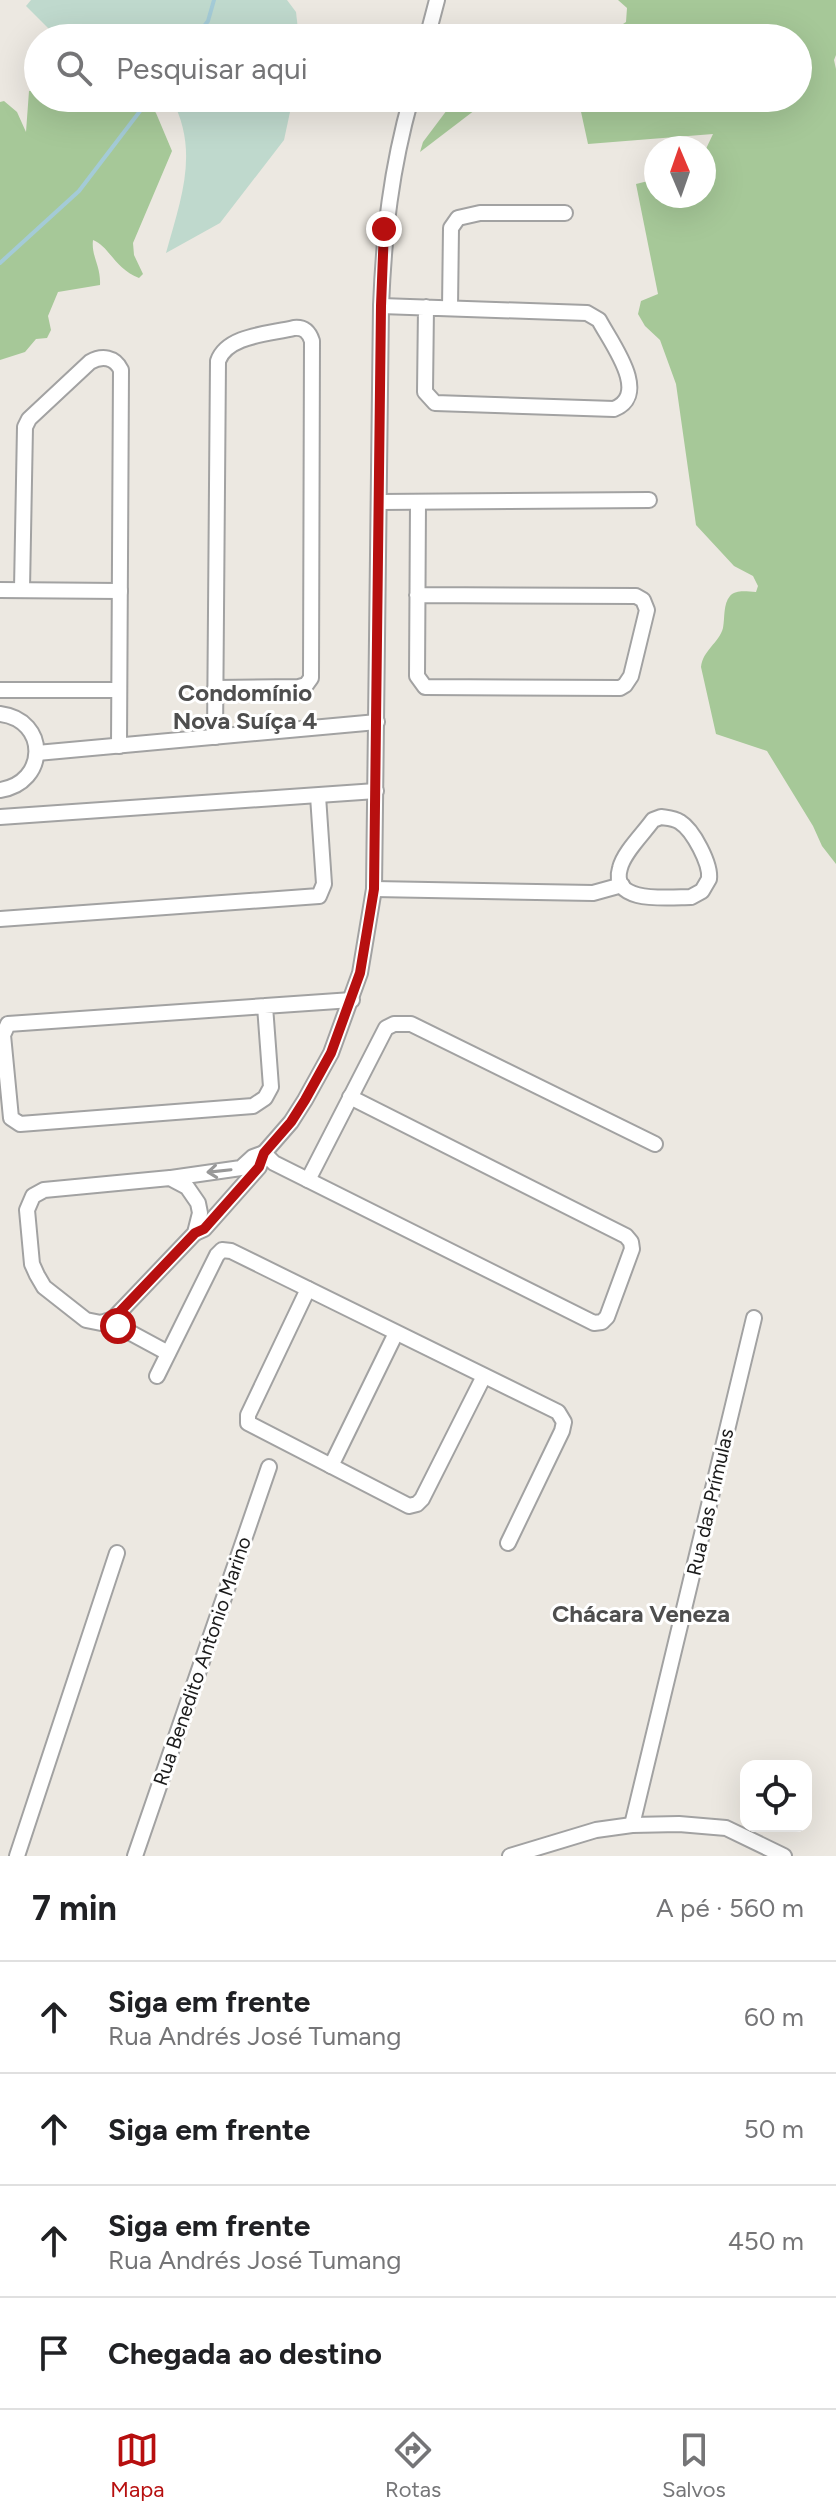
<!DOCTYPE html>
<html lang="pt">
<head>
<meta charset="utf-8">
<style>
	body { margin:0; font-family:Figtree,sans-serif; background:#f6f6f6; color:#202124 }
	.controls { position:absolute; right:24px; bottom:24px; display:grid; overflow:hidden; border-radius:16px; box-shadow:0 8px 32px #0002 }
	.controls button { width:72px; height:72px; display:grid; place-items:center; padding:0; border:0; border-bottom:2px solid #e0e0e0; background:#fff; color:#202124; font:40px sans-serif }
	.compass { position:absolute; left:644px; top:136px; width:72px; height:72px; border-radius:50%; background:#fff; box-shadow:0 8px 32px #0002; rotate:358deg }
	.stop { position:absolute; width:24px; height:24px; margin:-18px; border:6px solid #b70f0f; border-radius:50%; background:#fff }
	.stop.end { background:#b70f0f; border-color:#fff; box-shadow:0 2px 8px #0008 }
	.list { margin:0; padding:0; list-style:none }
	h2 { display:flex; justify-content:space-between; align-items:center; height:104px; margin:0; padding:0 32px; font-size:34px }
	h2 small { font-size:26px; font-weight:400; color:#757577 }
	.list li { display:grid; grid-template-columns:52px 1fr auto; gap:24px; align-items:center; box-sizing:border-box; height:112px; padding:0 32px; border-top:2px solid #e0e0e0 }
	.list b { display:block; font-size:30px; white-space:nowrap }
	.list p { margin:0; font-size:26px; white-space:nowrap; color:#757577 }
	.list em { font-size:26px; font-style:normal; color:#757577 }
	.icon { flex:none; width:44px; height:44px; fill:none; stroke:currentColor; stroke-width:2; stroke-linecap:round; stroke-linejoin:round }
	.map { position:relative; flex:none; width:836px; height:1856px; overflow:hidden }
	.search { position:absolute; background:#fff; box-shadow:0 8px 32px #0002; left:24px; right:24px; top:24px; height:88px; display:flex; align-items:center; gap:20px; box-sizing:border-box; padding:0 28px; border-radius:44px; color:#757577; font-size:30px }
	.sheet { height:552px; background:#fff }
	nav { display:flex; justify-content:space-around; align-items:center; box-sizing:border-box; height:112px; border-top:2px solid #e0e0e0; background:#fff; font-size:22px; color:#757577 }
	nav a { display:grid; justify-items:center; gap:4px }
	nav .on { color:#b70f0f }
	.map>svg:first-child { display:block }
	.forest { fill:#a6c898 }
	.wetland { fill:#bfd9cd }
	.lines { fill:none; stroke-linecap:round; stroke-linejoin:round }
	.stream { stroke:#a4cbd7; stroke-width:4 }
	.minor-casing { stroke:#a2a2a2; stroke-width:18 }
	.minor { stroke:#fff; stroke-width:14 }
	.oneway { stroke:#989898 }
	.route { stroke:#b70f0f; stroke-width:10 }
	.labels { text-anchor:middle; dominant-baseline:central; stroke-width:6; stroke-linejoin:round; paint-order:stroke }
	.street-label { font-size:20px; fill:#1b1b1b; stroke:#fff }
	.quarter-label { font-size:24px; font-weight:bold; fill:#4e4e4e; stroke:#fff }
</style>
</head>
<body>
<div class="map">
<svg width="836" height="1856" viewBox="0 0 836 1856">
	<rect width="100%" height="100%" fill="#ece8e1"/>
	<g class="forest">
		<path d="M618 0H836V55L834 60 836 69V864L822 846 813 826 767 751 716 734 701 667C703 650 719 643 723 628 725 618 723 604 730 596 737 589 747 592 756 592L758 586 753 576 734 566 696 525 676 384 660 340 645 326 638 314 641 301 658 294 636 184 656 179V196H704V153L713 134 588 144 578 98H798V38H602L626 22 627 8Z"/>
		<path d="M29 91H38V98H144L156 113 172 151 133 243 134 255 143 274 139 278C115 269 109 246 93 240 91 256 101 266 100 285L58 292 48 316 51 330 47 338 36 339 25 352 0 360V102L4 101 17 112 26 132Z"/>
		<polygon points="456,98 486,98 475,110 420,152 423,142"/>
	</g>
	<g class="wetland">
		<polygon points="31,0 287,0 296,12 299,38 58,38 26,6"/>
		<path d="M171 98H293L284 140 220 223 166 253C181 199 200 150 171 98Z"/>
	</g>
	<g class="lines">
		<g class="stream">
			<polyline points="195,38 208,21 214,0"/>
			<polyline points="0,263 79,191 150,98"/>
		</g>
		<g class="minor-casing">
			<g id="minor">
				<polyline points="427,38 437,0"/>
				<path d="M381 306 587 313 599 320C611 343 651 394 614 409L435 403 425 392 426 307"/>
				<polyline points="450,308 451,228 458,218 480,213 565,213"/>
				<polyline points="379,502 649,500"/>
				<path d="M22 589 25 427 29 419 90 362C102 355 115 357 121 370L119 746"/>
				<polyline points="0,590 120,591"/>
				<polyline points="417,595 636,596 643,600 647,610 631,676 625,685 620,688 425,687 417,676 418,502"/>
				<polyline points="0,690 119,690"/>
				<path d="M0 714C49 720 48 783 0 790"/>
				<path d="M215 737 218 361C227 335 270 334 294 328 304 327 309 332 312 341L311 678 306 685 299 687 215 688"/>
				<polyline points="37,753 377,722"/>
				<polyline points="0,817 376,791"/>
				<path d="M661 817C668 818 674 818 680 822 693 830 711 864 709 879L702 891 691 897C671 897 609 905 620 868 624 852 643 834 653 820Z"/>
				<polyline points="374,889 593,893 622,885"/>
				<polyline points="0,919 319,896 324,884 318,796"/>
				<polyline points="265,1006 271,1087 265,1098 253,1106 20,1124 11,1118 3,1035 8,1024 352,1000"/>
				<polyline points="264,1153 274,1163 594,1323 602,1322 607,1317 632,1249 631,1242 626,1236 350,1097"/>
				<polygon points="170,1178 187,1187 198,1203 200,1213 195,1233 113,1319 101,1323 86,1320 44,1287 37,1275 32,1264 27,1210 33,1196 44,1190"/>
				<polyline points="171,1178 241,1168 253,1157 264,1153"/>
				<polyline points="308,1180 386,1028 394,1024 411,1024 655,1144"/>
				<path d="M195 1233 204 1229 259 1167 264 1153 291 1122 305 1100 331 1053 360 973 374 889 381 306C384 232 391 170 411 98"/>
				<polyline points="308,1289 248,1415 248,1423 409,1506 417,1504 422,1499 484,1376"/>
				<polyline points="113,1319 118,1326 168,1353"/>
				<polyline points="157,1376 217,1255 222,1250 231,1251 558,1412 564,1422 562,1431 508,1543"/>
				<polyline points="331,1466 396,1333"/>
				<polyline points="632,1825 754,1318"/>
				<polyline points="17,1856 117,1553"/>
				<polyline points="135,1856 269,1467"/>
				<polyline points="510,1856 596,1830 632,1825 679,1824 726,1828 784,1856"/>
			</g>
		</g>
		<use href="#minor" class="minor"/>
	</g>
	<defs><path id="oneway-shaft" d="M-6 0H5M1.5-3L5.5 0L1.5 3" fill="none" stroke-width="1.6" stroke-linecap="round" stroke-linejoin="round" transform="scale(2)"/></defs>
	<use class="oneway" href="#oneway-shaft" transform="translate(219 1171) rotate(174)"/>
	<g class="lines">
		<polyline class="route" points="118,1326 113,1319 195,1233 204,1229 259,1167 264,1153 291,1122 305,1100 331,1053 360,973 374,889 381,306 384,229"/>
	</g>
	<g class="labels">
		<g class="street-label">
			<text transform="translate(710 1502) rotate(-77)">Rua das Prímulas</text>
			<text transform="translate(202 1661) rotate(-71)">Rua Benedito Antonio Marino</text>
		</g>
		<g class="quarter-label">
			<text x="245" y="692">Condomínio<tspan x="245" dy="28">Nova Suíça 4</tspan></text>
			<text x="641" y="1613">Chácara Veneza</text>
		</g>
	</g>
</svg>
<div class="controls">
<button><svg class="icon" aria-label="locate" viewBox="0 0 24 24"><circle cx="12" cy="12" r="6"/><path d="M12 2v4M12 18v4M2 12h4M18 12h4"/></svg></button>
</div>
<svg class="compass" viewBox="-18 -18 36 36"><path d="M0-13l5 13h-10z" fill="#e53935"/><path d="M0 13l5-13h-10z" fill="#757577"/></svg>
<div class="stop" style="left:118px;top:1326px"></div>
<div class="stop end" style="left:384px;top:229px"></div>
<div class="search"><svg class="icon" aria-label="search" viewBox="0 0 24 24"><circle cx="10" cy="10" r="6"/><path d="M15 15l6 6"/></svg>Pesquisar aqui</div>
</div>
<section class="sheet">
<h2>7 min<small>A pé · 560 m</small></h2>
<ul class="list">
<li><svg class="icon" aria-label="ahead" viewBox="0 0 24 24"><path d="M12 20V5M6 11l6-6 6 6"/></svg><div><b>Siga em frente</b><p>Rua Andrés José Tumang</p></div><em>60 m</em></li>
<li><svg class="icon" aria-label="ahead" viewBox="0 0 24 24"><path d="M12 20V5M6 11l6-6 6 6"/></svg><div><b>Siga em frente</b></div><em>50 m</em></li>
<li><svg class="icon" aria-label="ahead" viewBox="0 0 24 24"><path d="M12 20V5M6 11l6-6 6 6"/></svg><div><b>Siga em frente</b><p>Rua Andrés José Tumang</p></div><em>450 m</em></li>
<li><svg class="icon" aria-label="arrive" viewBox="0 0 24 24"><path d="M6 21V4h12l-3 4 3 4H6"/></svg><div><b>Chegada ao destino</b></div></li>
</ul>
</section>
<nav>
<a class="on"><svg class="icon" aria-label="map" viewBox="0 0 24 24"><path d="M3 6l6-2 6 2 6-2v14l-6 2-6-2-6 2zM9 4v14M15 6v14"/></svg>Mapa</a>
<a><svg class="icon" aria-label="directions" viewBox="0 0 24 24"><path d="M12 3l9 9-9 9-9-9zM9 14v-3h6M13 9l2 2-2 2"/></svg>Rotas</a>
<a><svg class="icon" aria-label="saved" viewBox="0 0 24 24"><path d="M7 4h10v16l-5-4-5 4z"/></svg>Salvos</a>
</nav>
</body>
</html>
